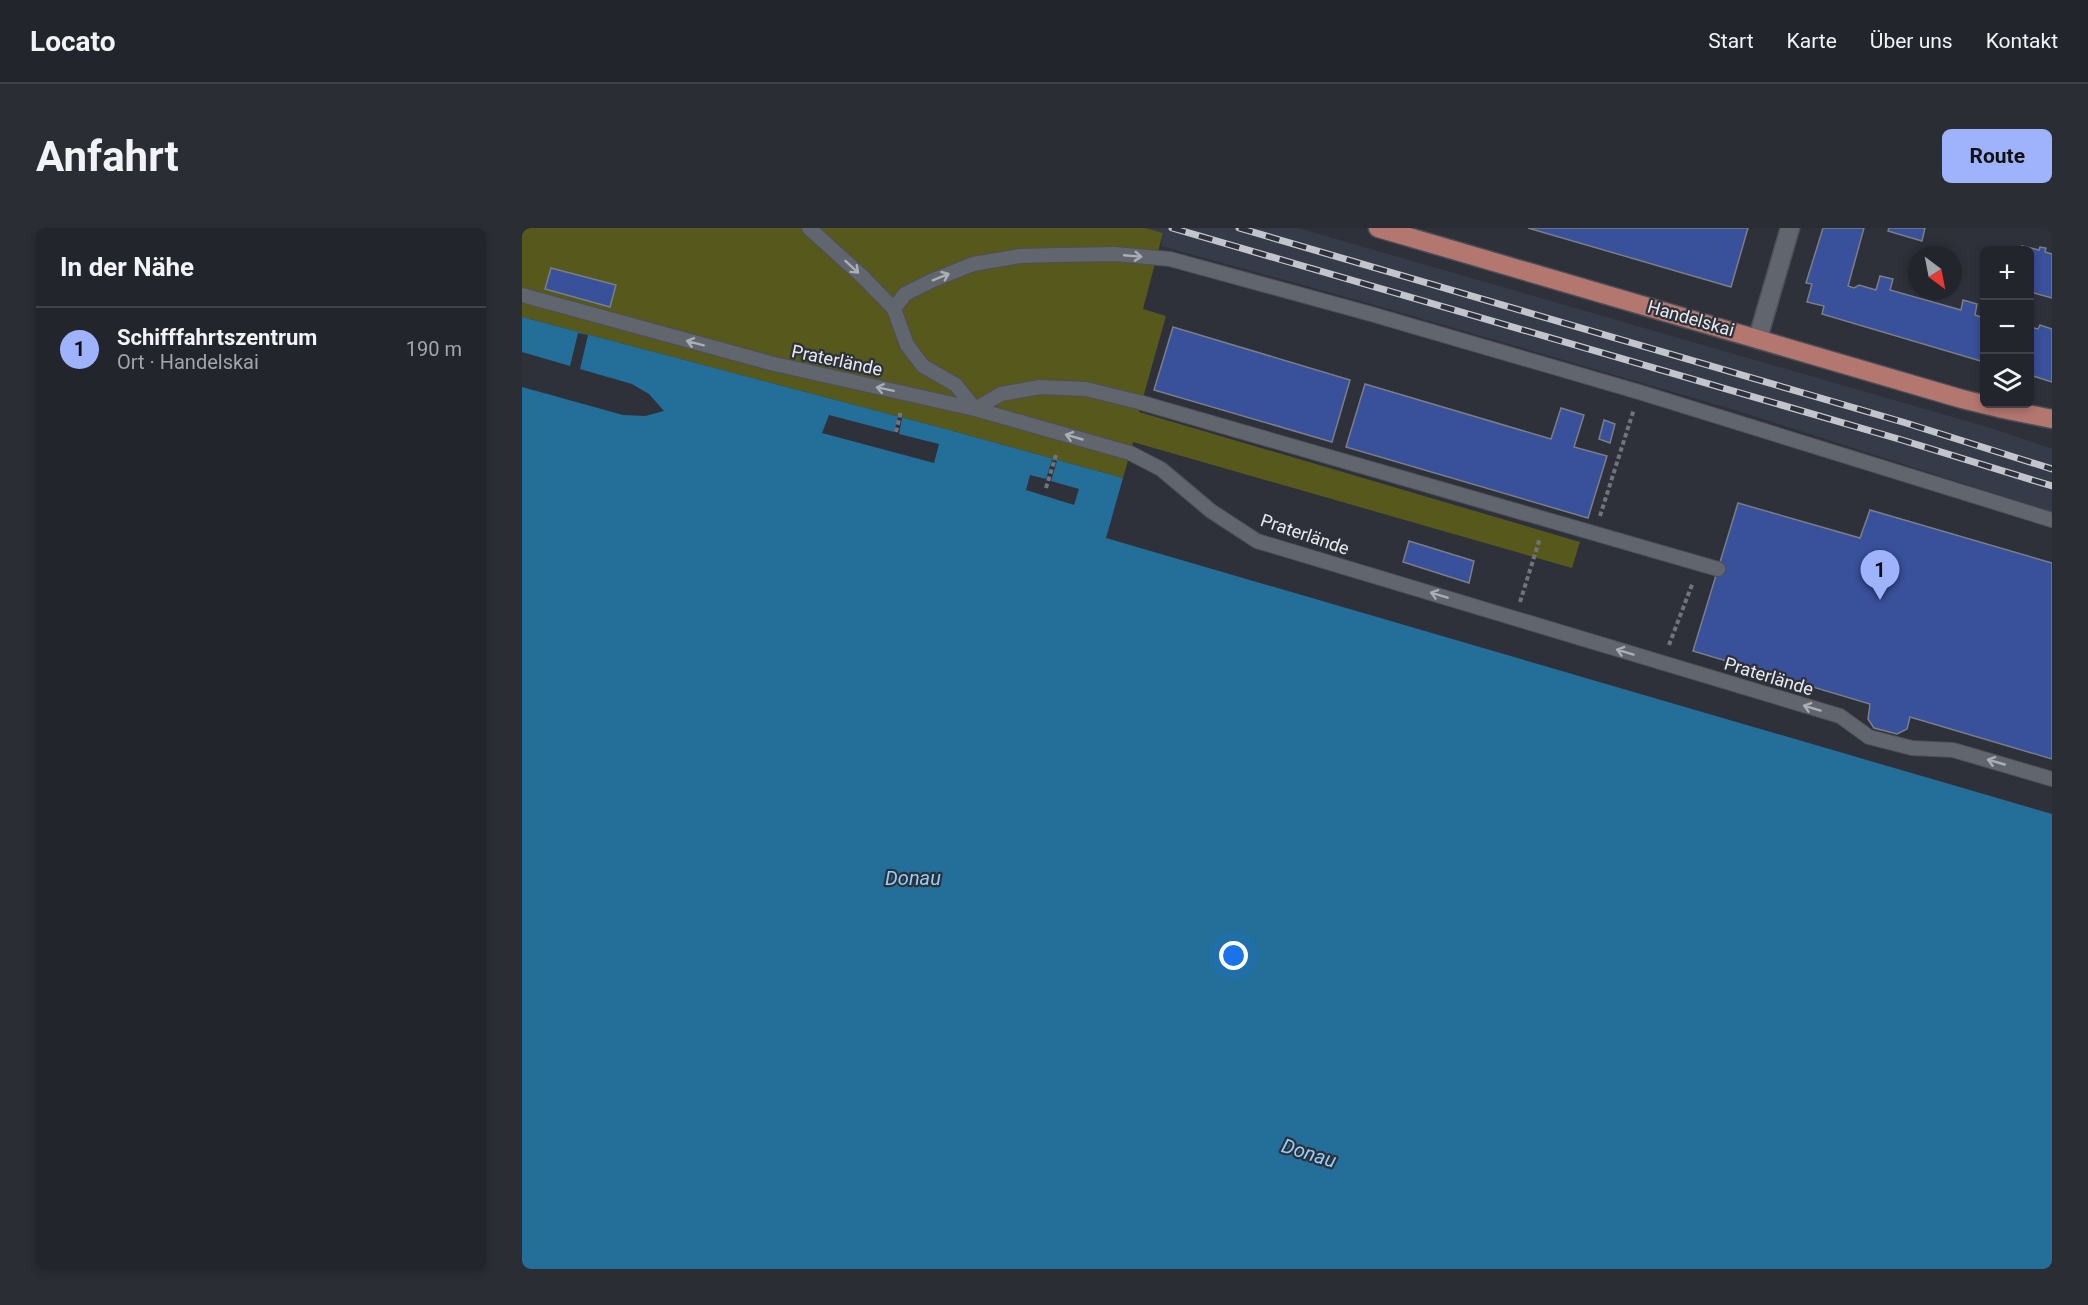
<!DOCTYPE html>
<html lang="de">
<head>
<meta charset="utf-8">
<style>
	body { margin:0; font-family:Roboto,sans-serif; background:#2a2d34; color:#f1f3f6 }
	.controls { position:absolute; right:18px; top:18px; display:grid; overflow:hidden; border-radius:9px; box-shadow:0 3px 9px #0003 }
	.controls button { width:54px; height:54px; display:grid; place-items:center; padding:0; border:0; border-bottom:2px solid #3f4248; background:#22252c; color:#f1f3f6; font:30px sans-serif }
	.compass { position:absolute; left:1386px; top:18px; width:54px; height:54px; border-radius:50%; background:#22252c; box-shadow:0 3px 9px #0003; rotate:148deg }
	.you { position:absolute; left:712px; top:728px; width:21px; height:21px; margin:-15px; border:4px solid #fff; border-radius:50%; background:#1a73e8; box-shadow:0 0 0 9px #1a73e833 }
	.badge { display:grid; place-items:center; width:39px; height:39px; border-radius:50%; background:#9fb3fd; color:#111; font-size:20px; font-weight:700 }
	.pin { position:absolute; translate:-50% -50px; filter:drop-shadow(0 2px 3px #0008) }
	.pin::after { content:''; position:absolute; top:32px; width:21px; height:18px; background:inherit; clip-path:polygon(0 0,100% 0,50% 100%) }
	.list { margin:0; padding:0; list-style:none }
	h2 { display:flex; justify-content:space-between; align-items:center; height:78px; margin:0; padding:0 24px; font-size:26px }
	h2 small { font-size:20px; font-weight:400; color:#a2a5a9 }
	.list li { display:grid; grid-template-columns:39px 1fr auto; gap:18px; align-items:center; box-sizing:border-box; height:84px; padding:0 24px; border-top:2px solid #3f4248 }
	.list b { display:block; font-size:22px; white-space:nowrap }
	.list p { margin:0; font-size:20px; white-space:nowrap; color:#a2a5a9 }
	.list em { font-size:20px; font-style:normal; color:#a2a5a9 }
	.icon { flex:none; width:33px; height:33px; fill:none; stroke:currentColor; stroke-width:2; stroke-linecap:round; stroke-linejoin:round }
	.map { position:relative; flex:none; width:1530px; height:1041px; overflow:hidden; border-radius:9px }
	header { display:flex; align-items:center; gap:36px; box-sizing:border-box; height:84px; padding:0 30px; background:#22252c; border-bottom:2px solid #3f4248 }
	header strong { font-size:28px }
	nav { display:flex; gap:33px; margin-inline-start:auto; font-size:21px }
	.intro { display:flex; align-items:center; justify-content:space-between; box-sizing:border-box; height:144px; padding:0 36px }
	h1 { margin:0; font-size:42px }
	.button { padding:15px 27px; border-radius:9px; background:#9fb3fd; color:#111; font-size:21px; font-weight:700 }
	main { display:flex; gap:36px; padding:0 36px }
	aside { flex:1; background:#22252c; border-radius:9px; box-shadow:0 3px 9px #0003 }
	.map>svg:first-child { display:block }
	.built { fill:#363b49 }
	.green { fill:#56591b }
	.water { fill:#246f9a }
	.pier { fill:#2e313a }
	.building { fill:#39509a; stroke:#7a7e88; stroke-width:1.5 }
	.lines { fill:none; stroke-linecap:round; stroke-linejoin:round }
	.service-casing { stroke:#4d4f57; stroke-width:16 }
	.minor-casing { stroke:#4d4f57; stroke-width:21 }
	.primary-casing { stroke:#4d4f57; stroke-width:21 }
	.path { stroke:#71747c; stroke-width:4; stroke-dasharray:4.5 3; stroke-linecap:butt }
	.service { stroke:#61656e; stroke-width:14 }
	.minor { stroke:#61656e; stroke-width:18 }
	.primary { stroke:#b4776f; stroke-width:18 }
	.rail-casing { stroke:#c3c5cc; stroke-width:7 }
	.rail { stroke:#2e313a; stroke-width:4.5; stroke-dasharray:14; stroke-linecap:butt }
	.oneway { stroke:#abaeb6 }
	.labels { text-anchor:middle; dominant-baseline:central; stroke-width:4.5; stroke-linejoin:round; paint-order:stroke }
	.street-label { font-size:18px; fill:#e8eaf0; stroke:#2e313a }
	.water-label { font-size:20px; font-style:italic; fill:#8fd1fe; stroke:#2e313a }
</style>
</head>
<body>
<header>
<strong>Locato</strong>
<nav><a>Start</a><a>Karte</a><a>Über uns</a><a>Kontakt</a></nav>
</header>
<div class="intro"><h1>Anfahrt</h1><a class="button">Route</a></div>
<main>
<aside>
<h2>In der Nähe<small></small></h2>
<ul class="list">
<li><span class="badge">1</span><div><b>Schifffahrtszentrum</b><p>Ort · Handelskai</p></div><em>190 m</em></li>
</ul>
</aside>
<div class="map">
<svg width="1530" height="1041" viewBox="0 0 1530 1041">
	<rect width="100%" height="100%" fill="#2e313a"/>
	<polygon class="built" points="623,0 776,0 1472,201 1530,221 1530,284 1213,182 853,77 639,18 641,5"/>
	<polygon class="green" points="0,0 623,0 641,5 621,81 644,88 617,184 1058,314 1050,340 611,214 601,250 420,200 0,89"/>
	<polygon class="water" points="0,89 420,200 601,250 584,310 1530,586 1530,1041 0,1041"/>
	<g class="pier">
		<polygon points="56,105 66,107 58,141 110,156 127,166 142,183 123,188 101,187 0,159 0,124 48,138"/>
		<polygon points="307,187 372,204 376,189 380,190 377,206 417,216 412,235 300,205"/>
		<polygon points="530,232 535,233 529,253 557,261 552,277 504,262 508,247 524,251"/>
	</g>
	<g class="building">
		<polygon points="1006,0 1226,0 1209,59"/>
		<polygon points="1301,0 1342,0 1326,58 1332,60 1337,57 1354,62 1358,48 1371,51 1368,62 1439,82 1441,72 1455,76 1453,87 1462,90 1462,134 1300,86 1302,78 1285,74 1290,56 1284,55"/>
		<polygon points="1367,0 1403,0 1400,13 1366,3"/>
		<polygon points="1500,18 1517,22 1518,19 1524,20 1523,24 1530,26 1530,70 1508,64 1508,22 1499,22"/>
		<polygon points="29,40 94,57 88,79 23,61"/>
		<polygon points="1518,97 1530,101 1530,154 1508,147 1508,99 1516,101"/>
		<polygon points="651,99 828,152 810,214 632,162"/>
		<polygon points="843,156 1029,211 1039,180 1062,187 1052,219 1085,228 1066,290 824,219"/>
		<polygon points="1082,192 1093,196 1088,215 1077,211"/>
		<polygon points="1216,275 1338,310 1348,282 1530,335 1530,531 1388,489 1385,501 1375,506 1352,500 1346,491 1348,476 1171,423"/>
		<polygon points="887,313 952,333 947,355 881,334"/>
	</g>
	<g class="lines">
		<g class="service-casing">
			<g id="service">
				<polyline points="287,0 342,50 372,81 385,117 401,138 434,157 453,181 479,166 518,159 564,161 617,174 1196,341"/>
				<polyline points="0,67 248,135 453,181 608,225 639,241 689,283 735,313 1318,488 1347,509 1390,520 1431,522 1530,551"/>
				<polyline points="372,81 383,66 409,53 451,36 498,28 536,27 593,26 648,31 849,86 1117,164 1530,292"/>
			</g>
		</g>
		<g class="minor-casing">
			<polyline id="minor" points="1236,110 1268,0"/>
		</g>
		<g class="primary-casing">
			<polyline id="primary" points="856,0 1440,171 1481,181 1530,191"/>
		</g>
		<g class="path">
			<polyline points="374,204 379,183"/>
			<polyline points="524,260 535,224"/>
			<polyline points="1078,288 1112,181"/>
			<polyline points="998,374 1018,310"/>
			<polyline points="1147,417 1171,354"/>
		</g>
		<use href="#service" class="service"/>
		<use href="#minor" class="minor"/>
		<use href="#primary" class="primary"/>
		<g class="rail-casing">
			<g id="rail">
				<polyline points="650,0 1380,212 1530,258"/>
				<polyline points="717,0 1384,195 1530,241"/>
			</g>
		</g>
		<use href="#rail" class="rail"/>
	</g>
	<defs><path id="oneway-shaft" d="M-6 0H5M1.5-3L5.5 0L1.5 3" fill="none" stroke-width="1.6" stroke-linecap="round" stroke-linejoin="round" transform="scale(1.5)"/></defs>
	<g class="oneway">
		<use href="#oneway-shaft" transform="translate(611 28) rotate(5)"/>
		<use href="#oneway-shaft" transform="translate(330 39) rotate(43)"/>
		<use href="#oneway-shaft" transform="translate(419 49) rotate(-22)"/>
		<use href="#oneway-shaft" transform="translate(173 115) rotate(-165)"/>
		<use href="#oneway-shaft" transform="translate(363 161) rotate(-168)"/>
		<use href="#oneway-shaft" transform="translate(552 209) rotate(-164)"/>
		<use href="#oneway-shaft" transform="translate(917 367) rotate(-163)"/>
		<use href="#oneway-shaft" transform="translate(1103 424) rotate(-163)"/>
		<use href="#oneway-shaft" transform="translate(1290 480) rotate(-163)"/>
		<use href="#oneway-shaft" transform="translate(1474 534) rotate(-164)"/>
	</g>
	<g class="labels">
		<g class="street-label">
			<text transform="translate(1169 90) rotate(16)">Handelskai</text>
			<text transform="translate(315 132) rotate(12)">Praterlände</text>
			<text transform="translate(783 306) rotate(19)">Praterlände</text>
			<text transform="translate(1247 448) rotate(17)">Praterlände</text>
		</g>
		<g class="water-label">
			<text x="391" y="650">Donau</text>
			<text transform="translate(787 925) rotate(17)">Donau</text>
		</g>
	</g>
</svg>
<div class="controls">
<button>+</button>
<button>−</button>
<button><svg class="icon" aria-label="layers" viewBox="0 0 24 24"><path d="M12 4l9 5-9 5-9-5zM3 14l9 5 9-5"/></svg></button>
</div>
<svg class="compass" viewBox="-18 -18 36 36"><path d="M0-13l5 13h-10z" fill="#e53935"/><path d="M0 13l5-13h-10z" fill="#a2a5a9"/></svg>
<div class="you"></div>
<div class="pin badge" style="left:1358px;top:372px">1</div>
</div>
</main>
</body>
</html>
